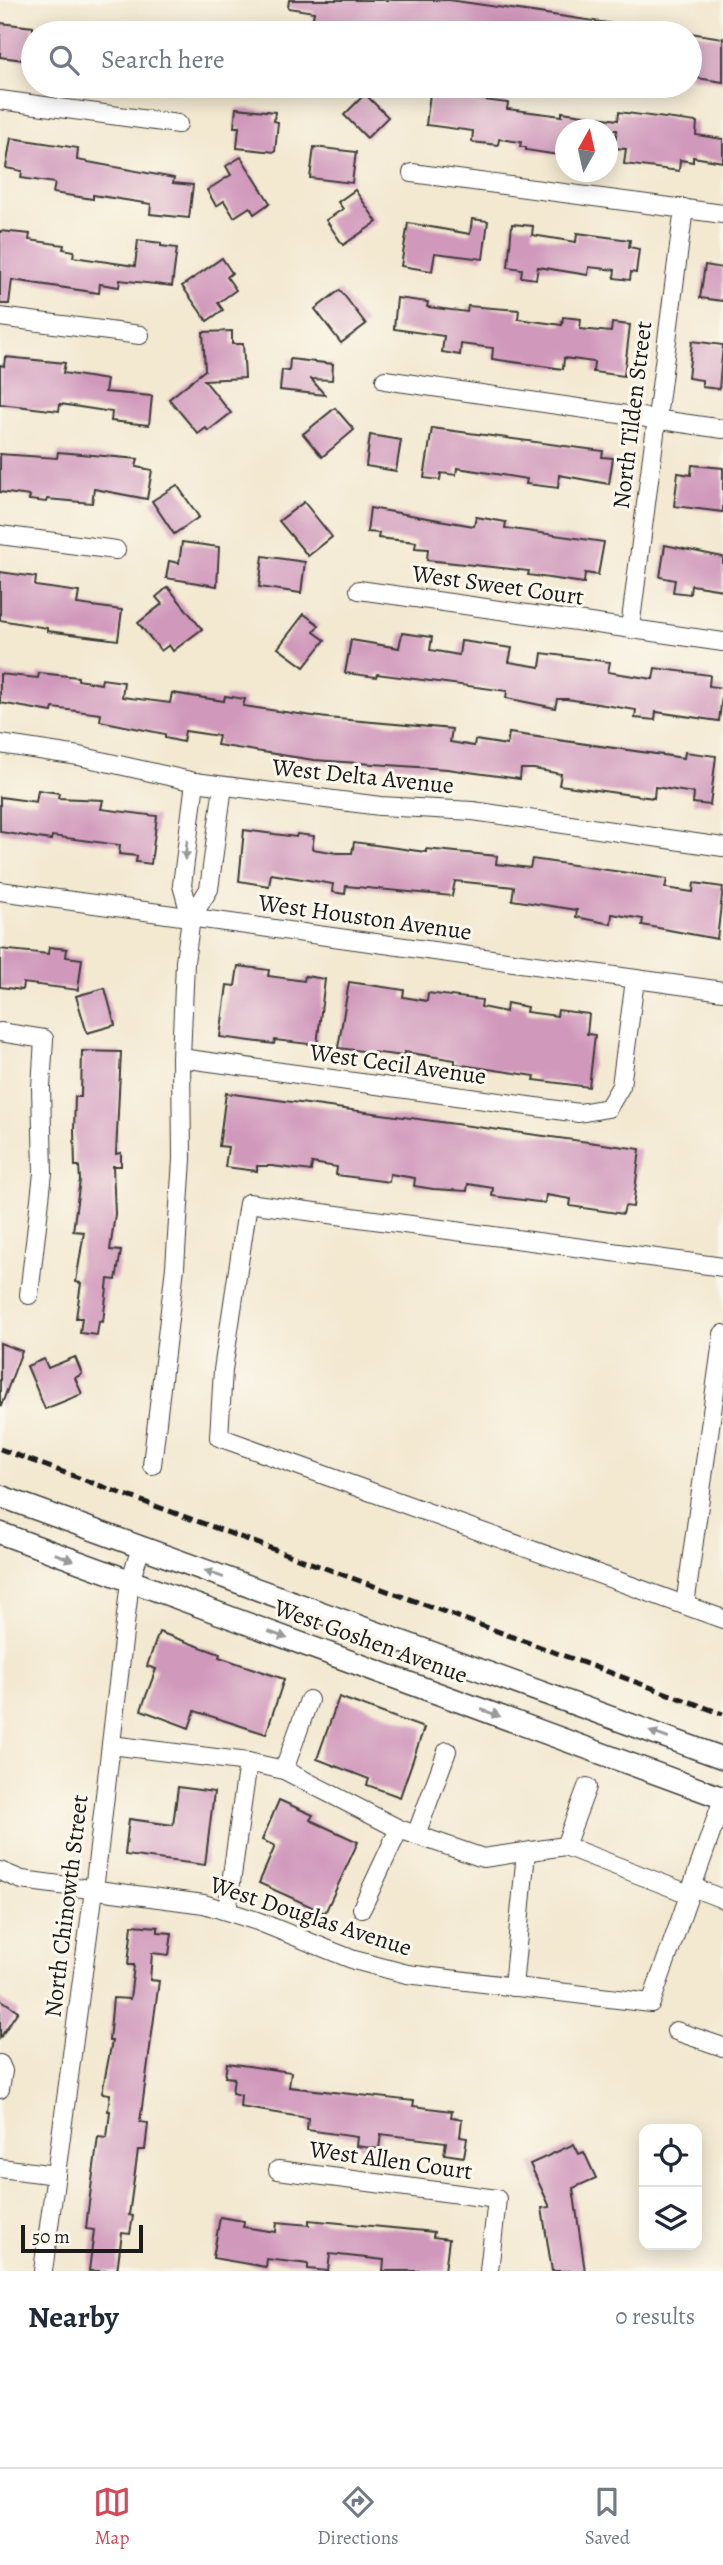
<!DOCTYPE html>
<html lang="en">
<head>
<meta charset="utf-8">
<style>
	body { margin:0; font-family:Alegreya,serif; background:#f6f6f7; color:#1f2937 }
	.controls { position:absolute; right:21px; bottom:21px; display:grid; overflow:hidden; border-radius:14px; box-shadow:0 4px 18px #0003 }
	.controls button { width:63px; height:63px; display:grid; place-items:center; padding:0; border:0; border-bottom:2px solid #e0e1e3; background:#fff; color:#1f2937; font:35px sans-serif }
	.compass { position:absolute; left:555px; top:119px; width:63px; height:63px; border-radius:50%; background:#fff; box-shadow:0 4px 18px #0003; rotate:8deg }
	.scale { position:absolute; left:21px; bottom:18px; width:122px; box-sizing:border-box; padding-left:7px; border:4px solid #1c1c1c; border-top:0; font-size:19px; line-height:24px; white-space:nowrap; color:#1c1c1c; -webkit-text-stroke:5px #fbf7ec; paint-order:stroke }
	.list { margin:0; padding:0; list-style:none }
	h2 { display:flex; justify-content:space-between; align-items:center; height:91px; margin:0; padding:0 28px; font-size:30px }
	h2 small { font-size:23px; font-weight:400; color:#747a83 }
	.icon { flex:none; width:38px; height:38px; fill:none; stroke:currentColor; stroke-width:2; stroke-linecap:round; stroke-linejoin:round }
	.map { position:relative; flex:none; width:723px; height:2271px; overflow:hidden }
	.search { position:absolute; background:#fff; box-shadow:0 4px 18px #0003; left:21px; right:21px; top:21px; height:77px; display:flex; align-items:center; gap:18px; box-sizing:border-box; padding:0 24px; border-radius:38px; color:#747a83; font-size:26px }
	.sheet { height:196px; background:#fff }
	nav { display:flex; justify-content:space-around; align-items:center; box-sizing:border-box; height:98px; border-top:2px solid #e0e1e3; background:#fff; font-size:19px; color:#747a83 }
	nav a { display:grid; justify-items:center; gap:4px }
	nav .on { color:#d1495b }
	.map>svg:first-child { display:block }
	.building { fill:#d098bb }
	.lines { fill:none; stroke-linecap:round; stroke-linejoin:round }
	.minor-casing { stroke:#3c3b37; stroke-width:20 }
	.major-casing { stroke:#3c3b37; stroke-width:24 }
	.minor { stroke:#fff; stroke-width:18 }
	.major { stroke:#fff; stroke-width:21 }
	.rail { stroke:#1c1c1c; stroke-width:5; stroke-dasharray:10 5; stroke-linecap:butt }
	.oneway { fill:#999 }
	.labels { text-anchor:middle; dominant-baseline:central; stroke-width:6; stroke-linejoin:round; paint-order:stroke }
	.street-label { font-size:24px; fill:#1c1c1c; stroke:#fbf7ec }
</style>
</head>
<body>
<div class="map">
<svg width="723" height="2271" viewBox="0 0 723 2271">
	<rect width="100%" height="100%" fill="#fbf7ec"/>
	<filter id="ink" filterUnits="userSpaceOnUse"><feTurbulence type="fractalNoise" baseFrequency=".0143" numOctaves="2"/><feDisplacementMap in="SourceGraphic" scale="14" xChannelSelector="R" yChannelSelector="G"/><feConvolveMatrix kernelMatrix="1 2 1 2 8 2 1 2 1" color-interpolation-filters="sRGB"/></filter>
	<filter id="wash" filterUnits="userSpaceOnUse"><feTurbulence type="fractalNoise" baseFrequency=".00686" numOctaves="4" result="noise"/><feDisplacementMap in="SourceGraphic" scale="28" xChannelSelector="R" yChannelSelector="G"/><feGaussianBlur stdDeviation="1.57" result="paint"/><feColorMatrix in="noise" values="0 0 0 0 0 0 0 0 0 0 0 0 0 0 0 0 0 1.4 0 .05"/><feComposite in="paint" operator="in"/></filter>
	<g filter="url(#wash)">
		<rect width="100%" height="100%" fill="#f3e8d0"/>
		<g id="blocks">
			<g class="building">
				<polygon points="289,0 449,0 622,25 622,33 360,33 312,24 314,12 288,8"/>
				<polygon points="0,23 33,27 33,61 0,57"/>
				<polygon points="690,33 723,38 723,82 690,77"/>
				<polygon points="431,86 462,86 461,97 508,103 507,109 562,116 562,112 618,120 619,112 697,122 696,135 723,139 723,162 693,157 693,162 680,160 679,171 624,164 626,149 614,148 617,130 565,130 565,156 526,150 526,147 520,147 521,142 499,139 498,145 472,142 473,131 426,125"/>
				<polygon points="365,94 388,117 367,138 344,115"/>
				<polygon points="236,108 275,112 274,121 278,122 275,152 237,148 239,127 234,127"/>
				<polygon points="11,138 78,148 77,160 174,178 173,183 193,185 189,218 150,214 151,204 93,195 93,199 53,193 55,183 21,178 22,171 6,168"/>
				<polygon points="314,147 356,152 352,183 310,178"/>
				<polygon points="241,157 270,203 254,214 250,207 234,217 224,201 216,206 207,190 231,175 226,166"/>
				<polygon points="355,190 377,222 343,245 326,220 343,209 338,202"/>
				<polygon points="472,219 488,221 483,259 435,253 432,271 401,266 408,223 470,234"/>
				<polygon points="512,224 533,226 532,235 576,242 577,233 630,240 629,247 639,249 636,273 631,272 630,280 614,278 615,270 589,267 588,275 538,267 536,279 521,277 522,269 508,267"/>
				<polygon points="0,231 30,234 29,240 64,245 63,249 74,251 73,257 135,266 138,240 161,243 161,246 177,248 172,286 120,280 119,287 100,284 99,293 12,280 9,304 0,304"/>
				<polygon points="222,258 232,273 227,277 236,290 218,303 223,310 207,321 182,286"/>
				<polygon points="705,265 723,268 723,301 700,298"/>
				<polygon points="340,290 366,324 341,343 315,309"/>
				<polygon points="397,298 428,302 427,307 467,312 468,306 519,310 518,319 562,325 563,317 581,319 580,329 611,332 612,323 630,325 624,376 593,372 594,362 564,358 563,369 492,359 493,348 461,344 460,355 442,352 444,336 394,329"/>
				<polygon points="232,331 232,344 243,344 245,378 204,380 231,413 208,431 206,428 198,434 169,399 205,370 203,332"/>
				<polygon points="692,341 723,345 719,389 702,387 702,380 688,378"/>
				<polygon points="5,357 65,363 63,373 107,380 105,392 152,396 149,425 111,421 112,412 60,404 59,411 0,404 0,365 4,366"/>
				<polygon points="290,359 333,364 332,380 311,379 325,395 280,390 282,370 289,371"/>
				<polygon points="335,408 354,430 322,457 303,434"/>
				<polygon points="432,428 603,451 602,457 613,458 609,484 559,475 558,488 526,484 527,479 457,468 456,475 441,473 440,480 424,478"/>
				<polygon points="370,435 401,440 396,471 366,466"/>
				<polygon points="58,452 138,459 136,467 152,470 147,499 94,489 92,503 47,499 46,502 29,500 30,496 0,492 0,454 57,458"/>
				<polygon points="692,465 723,468 723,512 674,506 678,473 691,475"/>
				<polygon points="177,485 199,517 174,534 152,501"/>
				<polygon points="304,502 332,537 308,556 279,521"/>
				<polygon points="370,508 474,526 476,517 506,522 505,528 604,542 598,575 585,573 584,583 528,575 529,571 427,560 428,549 415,548 416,542 378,538 379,533 367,532"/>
				<polygon points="182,542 219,547 217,586 166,578 169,561 179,563"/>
				<polygon points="665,545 723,557 723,590 691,585 690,594 673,592 675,580 660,577"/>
				<polygon points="263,556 305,562 301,593 259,587"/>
				<polygon points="0,572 36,577 35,586 79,592 77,604 122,610 118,640 47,631 47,628 0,620"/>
				<polygon points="168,587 202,629 173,651 169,645 161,651 138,623 162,604 156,597"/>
				<polygon points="304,614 319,625 314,632 325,640 304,667 278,648"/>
				<polygon points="402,633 432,637 430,650 459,655 461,641 512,648 509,662 540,667 542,653 610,662 608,672 640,677 653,679 655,668 710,675 709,686 723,688 719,721 656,712 655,720 635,718 636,710 567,699 557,699 555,708 506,698 507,691 377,674 376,677 345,673 351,640 399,648"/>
				<polygon points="39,673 78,677 78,680 101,684 102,679 124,682 122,697 170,703 172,693 224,701 225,696 245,699 243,706 327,718 452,729 450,742 474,746 475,740 507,745 509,733 684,758 685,752 716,756 710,805 693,803 694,793 655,787 654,798 559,785 561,774 534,769 521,769 520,779 447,769 314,760 217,745 219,736 185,731 183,742 165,738 165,734 100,721 101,714 53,708 52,712 0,703 0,674 38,678"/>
				<polygon points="38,790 59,793 58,798 103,800 101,809 157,816 151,864 136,862 137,856 119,854 120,845 52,836 51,840 0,832 0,797 36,802"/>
				<polygon points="244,830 296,837 297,834 314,836 312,849 337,853 352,853 354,842 426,852 426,849 497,856 496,864 530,868 532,859 649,876 667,879 665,888 693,892 694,883 723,887 717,939 642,925 643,919 612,914 611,924 576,917 577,910 512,900 514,887 455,881 452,896 346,886 345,894 332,892 333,884 271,874 269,886 239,881"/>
				<polygon points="49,947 67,949 66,957 82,959 78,990 23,983 22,990 0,987 0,949 48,954"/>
				<polygon points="238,966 269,970 268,976 304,981 305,976 325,979 317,1045 275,1040 274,1044 220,1037 227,985 235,986"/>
				<polygon points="349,982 404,990 403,997 427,1001 428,993 482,1000 481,1007 506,1012 507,1003 527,1007 526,1012 557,1016 558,1010 589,1014 587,1034 595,1035 589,1087 534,1080 535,1076 455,1064 455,1060 404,1052 403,1056 338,1048"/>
				<polygon points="105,988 115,1025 87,1033 76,996"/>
				<polygon points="82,1051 121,1052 116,1154 121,1153 121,1166 113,1166 115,1214 110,1250 121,1251 116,1280 108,1279 103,1322 99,1321 97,1335 80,1333 82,1318 76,1318 81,1283 76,1282 84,1232 73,1231 80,1180 79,1166 75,1166 74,1130 75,1097 81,1097"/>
				<polygon points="226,1093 640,1149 633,1207 625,1206 623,1214 570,1206 571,1199 546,1195 545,1203 492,1196 493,1188 468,1184 467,1191 433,1189 414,1186 415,1178 390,1174 389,1182 336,1175 337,1167 312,1163 311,1171 272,1166 257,1166 257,1171 225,1167 228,1147 219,1146"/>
				<polygon points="0,1343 22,1351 1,1406 0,1405"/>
				<polygon points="75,1357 82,1374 75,1378 82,1394 45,1409 27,1366 44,1359 48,1368"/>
				<polygon points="159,1632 220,1654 219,1657 284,1679 266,1734 195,1711 189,1728 141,1710 156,1669 147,1666"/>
				<polygon points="339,1697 424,1728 400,1797 367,1785 369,1779 317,1759"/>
				<polygon points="178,1787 214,1792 205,1865 125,1855 129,1819 173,1825"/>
				<polygon points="279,1800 313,1815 310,1820 358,1842 325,1913 259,1883 275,1846 262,1840"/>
				<polygon points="132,1925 158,1927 158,1932 172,1933 169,1955 152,1953 150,1980 159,1981 140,2122 148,2123 145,2150 138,2150 129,2215 133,2216 130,2234 122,2233 117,2271 89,2271 94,2230 86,2229 88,2210 98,2137 107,2138 110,2111 108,2111 110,2094 102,2093 112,2041 109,2041 113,1998 130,1999 134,1965 128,1965"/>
				<polygon points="0,1999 18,2011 0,2038"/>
				<polygon points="227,2063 291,2072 289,2087 414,2101 413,2106 452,2111 451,2117 462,2119 460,2137 467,2138 464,2157 444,2154 446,2142 381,2134 379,2149 356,2146 357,2137 307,2130 308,2118 240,2107 241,2095 232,2093 234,2078 225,2077"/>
				<polygon points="574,2144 579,2154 584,2152 596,2178 573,2188 585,2271 552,2271 542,2208 550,2207 530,2164"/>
				<polygon points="220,2217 244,2221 243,2227 276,2232 277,2222 309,2225 309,2220 434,2232 433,2237 449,2239 445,2271 383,2271 384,2260 330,2254 328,2271 308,2269 308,2264 267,2259 266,2267 213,2258"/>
			</g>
		</g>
	</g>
	<g filter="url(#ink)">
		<use href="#blocks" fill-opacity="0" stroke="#3c3b37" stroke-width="2"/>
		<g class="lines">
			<g class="minor-casing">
				<g id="minor">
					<polyline points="0,100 178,124"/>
					<polyline points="412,173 723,214"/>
					<polyline points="0,317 140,335"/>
					<polyline points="385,380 723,429"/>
					<polyline points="0,535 116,550"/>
					<polyline points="359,590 723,642"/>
					<polyline points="630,628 684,208"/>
					<polyline points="0,744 79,756 195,782 380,806 473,811 723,847"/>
					<polyline points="0,891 723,991"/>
					<polyline points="191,918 182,885 195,782"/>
					<polyline points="0,1032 44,1039 41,1087 43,1173 29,1295"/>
					<polyline points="181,1058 579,1113 608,1108 621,1086 635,980"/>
					<polyline points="723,1267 248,1203 223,1370 219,1437 723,1619"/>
					<polyline points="152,1465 175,1267 182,1159 181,1058 185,962 191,918 209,889 223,786"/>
					<polyline points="685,1605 723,1334"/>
					<polyline points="111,1745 248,1762 284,1770 399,1829 483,1858 565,1846 689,1894"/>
					<polyline points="284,1770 309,1700"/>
					<polyline points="416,1835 447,1751"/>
					<polyline points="565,1846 587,1787"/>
					<polyline points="0,1871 22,1880 204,1904 257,1921 354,1960 407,1974 651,2003 723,1799"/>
					<polyline points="692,1887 723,1899"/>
					<polyline points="362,1908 399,1829"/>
					<polyline points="227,1911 248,1762"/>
					<polyline points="513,1987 526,1852"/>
					<polyline points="676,2031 723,2047"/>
					<polyline points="0,2064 3,2071 0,2089"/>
					<polyline points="0,2168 56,2175"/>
					<polyline points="278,2170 497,2199 489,2271"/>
					<polyline points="43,2271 94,1890 130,1581 141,1548"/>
				</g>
			</g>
			<g class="major-casing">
				<g id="major">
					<polyline points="0,1496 723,1758"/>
					<polyline points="0,1533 723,1798"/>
				</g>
			</g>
			<use href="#minor" class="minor"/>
			<use href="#major" class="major"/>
			<polyline class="rail" points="0,1449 723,1714"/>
		</g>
		<defs><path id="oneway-solid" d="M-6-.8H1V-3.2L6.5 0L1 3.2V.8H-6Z" transform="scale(1.75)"/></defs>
		<g class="oneway">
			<use href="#oneway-solid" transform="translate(186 850) rotate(97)"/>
			<use href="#oneway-solid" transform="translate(64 1557) rotate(20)"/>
			<use href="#oneway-solid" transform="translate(214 1574) rotate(-160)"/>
			<use href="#oneway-solid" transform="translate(278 1635) rotate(20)"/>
			<use href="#oneway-solid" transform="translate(491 1713) rotate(20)"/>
			<use href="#oneway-solid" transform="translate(659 1735) rotate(-160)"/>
		</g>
	</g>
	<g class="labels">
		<g class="street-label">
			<text transform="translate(632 415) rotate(-83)">North Tilden Street</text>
			<text transform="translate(498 585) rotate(8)">West Sweet Court</text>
			<text transform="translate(363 776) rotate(6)">West Delta Avenue</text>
			<text transform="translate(365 917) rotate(8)">West Houston Avenue</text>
			<text transform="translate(398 1064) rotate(8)">West Cecil Avenue</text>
			<text transform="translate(371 1641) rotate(20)">West Goshen Avenue</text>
			<text transform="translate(66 1906) rotate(-83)">North Chinowth Street</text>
			<text transform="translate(311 1916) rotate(18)">West Douglas Avenue</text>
			<text transform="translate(391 2160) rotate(8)">West Allen Court</text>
		</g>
	</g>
</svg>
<div class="controls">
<button><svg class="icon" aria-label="locate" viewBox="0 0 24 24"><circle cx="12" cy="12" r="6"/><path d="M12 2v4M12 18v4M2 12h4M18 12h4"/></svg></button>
<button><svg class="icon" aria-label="layers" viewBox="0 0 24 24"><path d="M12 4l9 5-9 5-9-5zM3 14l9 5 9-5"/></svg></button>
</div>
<svg class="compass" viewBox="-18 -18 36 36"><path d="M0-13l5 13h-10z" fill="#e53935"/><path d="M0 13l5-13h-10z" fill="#747a83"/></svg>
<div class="scale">50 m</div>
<div class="search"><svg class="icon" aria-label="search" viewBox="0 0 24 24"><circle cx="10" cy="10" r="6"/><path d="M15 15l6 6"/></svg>Search here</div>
</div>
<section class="sheet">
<h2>Nearby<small>0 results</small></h2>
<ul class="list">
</ul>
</section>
<nav>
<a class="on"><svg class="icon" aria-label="map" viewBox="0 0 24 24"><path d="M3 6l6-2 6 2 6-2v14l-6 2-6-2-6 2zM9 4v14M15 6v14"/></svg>Map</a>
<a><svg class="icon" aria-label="directions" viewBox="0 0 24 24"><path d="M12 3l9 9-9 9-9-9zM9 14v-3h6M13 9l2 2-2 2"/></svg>Directions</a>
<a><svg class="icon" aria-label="saved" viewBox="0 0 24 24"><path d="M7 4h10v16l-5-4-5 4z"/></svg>Saved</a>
</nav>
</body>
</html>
